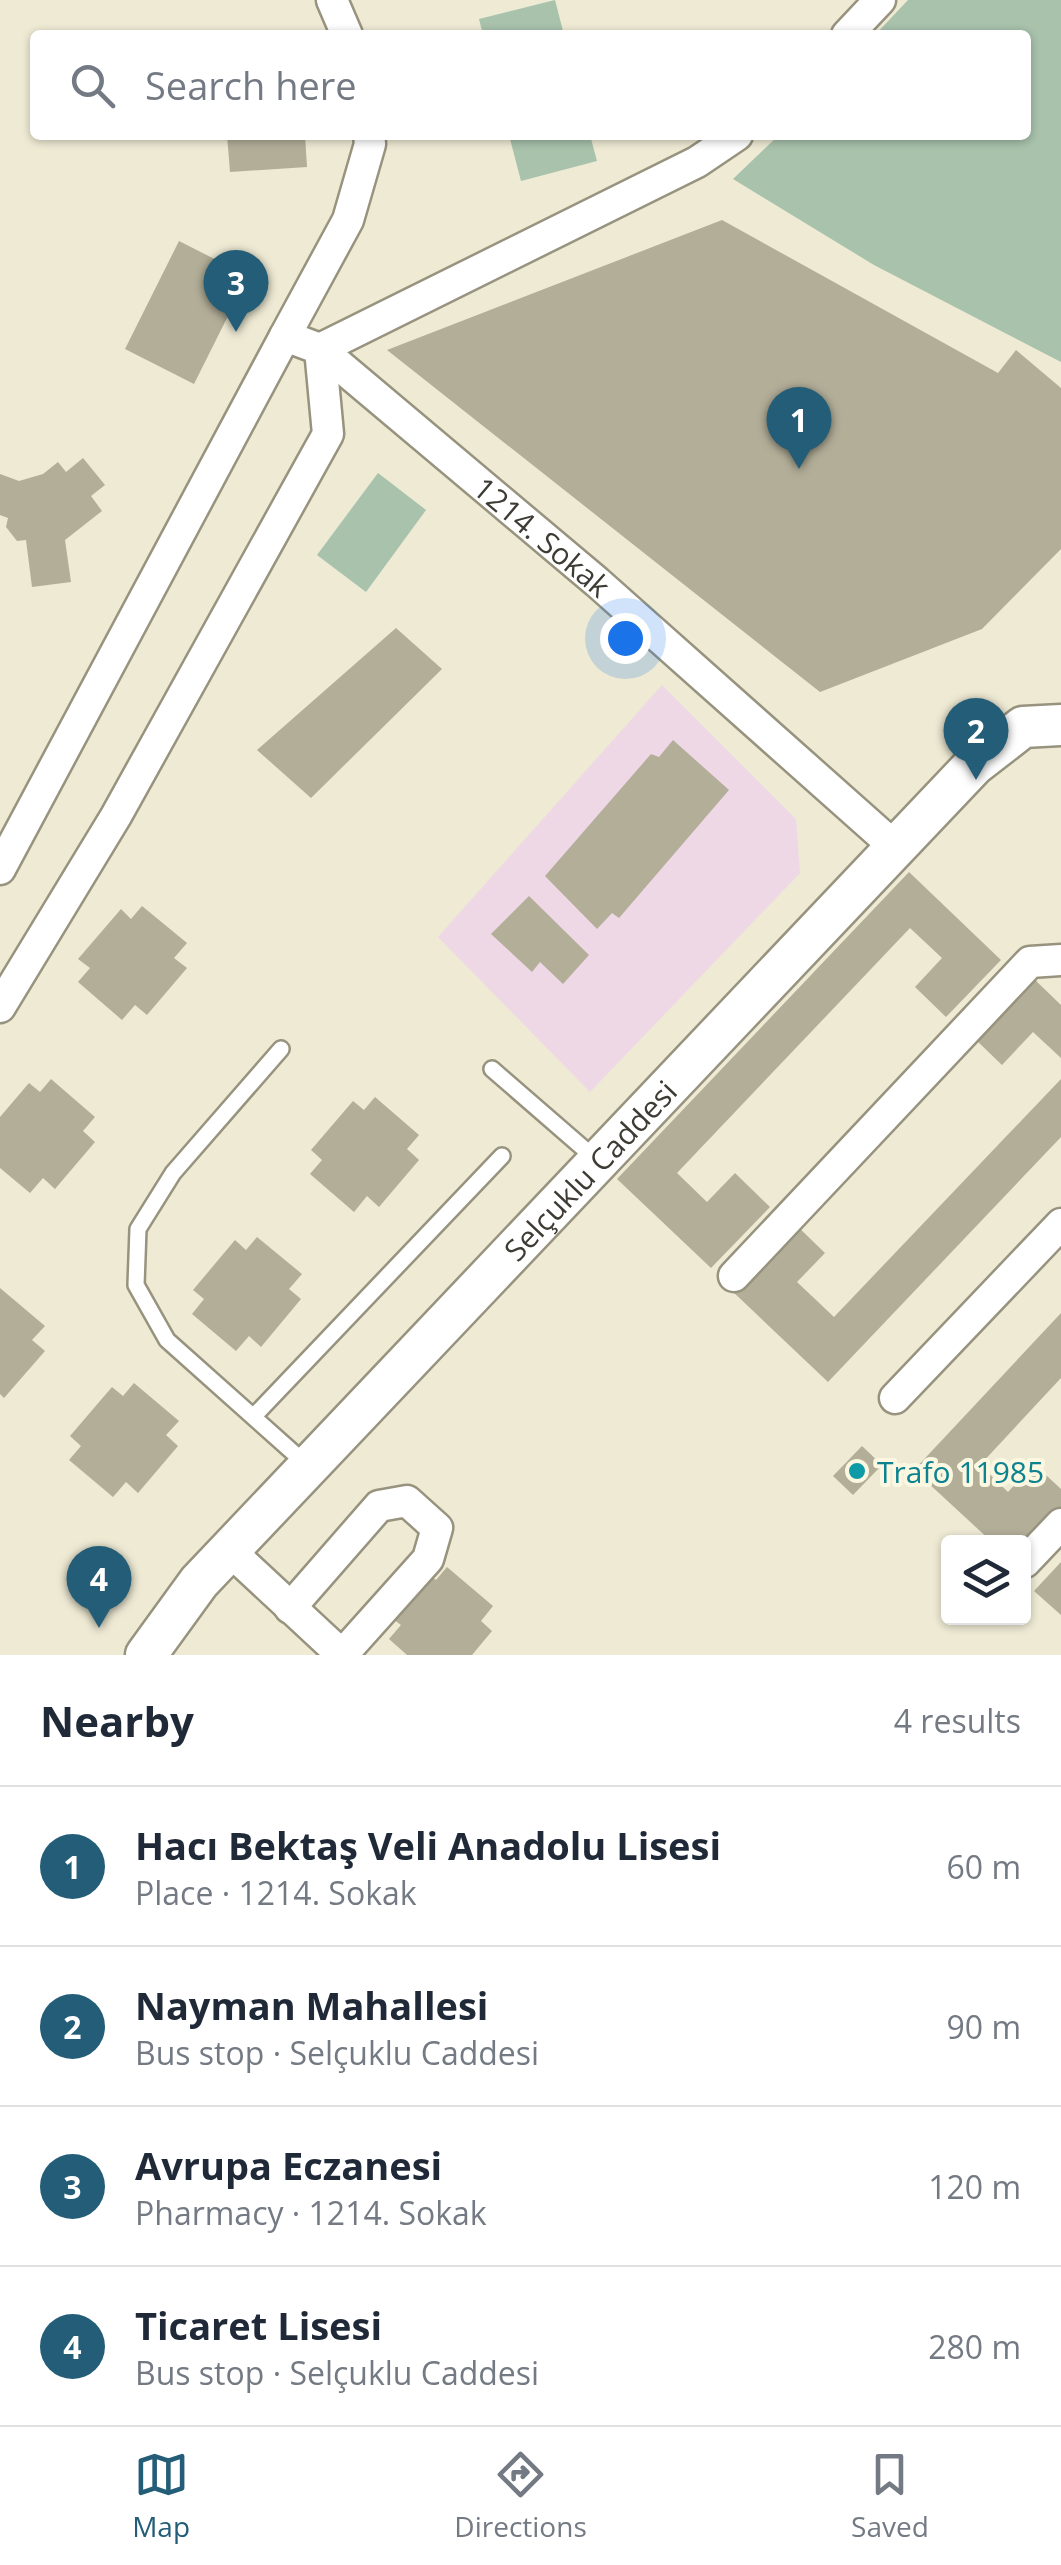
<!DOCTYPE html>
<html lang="en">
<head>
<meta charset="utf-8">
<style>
	body { margin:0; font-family:"Open Sans",sans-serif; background:#f2f2f3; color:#1f2937 }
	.controls { position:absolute; right:30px; bottom:30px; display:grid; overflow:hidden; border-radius:10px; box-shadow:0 2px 8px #0004 }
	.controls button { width:90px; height:90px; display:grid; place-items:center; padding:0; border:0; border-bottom:2px solid #e0e1e3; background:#fff; color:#1f2937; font:50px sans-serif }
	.you { position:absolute; left:625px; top:638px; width:35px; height:35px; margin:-25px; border:8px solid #fff; border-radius:50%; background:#1a73e8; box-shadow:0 0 0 15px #1a73e833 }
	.badge { display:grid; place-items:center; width:65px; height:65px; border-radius:50%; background:#245d77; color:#fff; font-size:32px; font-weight:700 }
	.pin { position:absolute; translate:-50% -82px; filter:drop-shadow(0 2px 5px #0008) }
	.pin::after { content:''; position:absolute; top:52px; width:35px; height:30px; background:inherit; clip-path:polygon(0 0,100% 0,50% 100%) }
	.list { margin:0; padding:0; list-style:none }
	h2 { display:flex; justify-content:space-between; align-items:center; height:130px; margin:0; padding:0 40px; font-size:42px }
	h2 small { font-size:32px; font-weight:400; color:#747a83 }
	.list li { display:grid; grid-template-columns:65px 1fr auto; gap:30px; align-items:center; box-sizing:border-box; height:160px; padding:0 40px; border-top:2px solid #e0e1e3 }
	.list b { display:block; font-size:38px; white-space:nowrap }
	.list p { margin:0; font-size:32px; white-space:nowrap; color:#747a83 }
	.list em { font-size:32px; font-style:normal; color:#747a83 }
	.icon { flex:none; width:55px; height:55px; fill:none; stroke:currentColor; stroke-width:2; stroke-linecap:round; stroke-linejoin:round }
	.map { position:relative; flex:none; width:1061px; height:1655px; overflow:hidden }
	.search { position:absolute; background:#fff; box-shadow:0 2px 8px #0004; left:30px; right:30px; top:30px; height:110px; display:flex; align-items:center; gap:25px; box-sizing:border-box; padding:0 35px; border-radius:10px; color:#747a83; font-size:38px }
	.sheet { height:770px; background:#fff }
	nav { display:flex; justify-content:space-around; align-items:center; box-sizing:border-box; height:140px; border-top:2px solid #e0e1e3; background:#fff; font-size:28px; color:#747a83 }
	nav a { display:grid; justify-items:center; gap:5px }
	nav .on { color:#245d77 }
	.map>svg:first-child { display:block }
	.education { fill:#eed8e6 }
	.green { fill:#a8c2ac }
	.building { fill:#b2ae98 }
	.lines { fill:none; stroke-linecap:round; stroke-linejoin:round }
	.lane-casing { stroke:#97937e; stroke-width:20 }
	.street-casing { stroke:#97937e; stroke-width:35 }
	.secondary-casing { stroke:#97937e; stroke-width:45 }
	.lane { stroke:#fff; stroke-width:15 }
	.street { stroke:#fff; stroke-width:30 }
	.secondary { stroke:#fff; stroke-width:40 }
	.culture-dot { fill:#0f9aa8; stroke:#fcf7e1; stroke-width:4 }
	.labels { text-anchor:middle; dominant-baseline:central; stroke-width:8; stroke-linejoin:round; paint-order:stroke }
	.street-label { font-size:30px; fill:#3d3b33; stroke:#fcf7e1 }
	.culture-label { font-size:30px; fill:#0d838f; stroke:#fcf7e1; text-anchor:start }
</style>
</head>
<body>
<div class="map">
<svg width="1061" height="1655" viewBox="0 0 1061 1655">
	<rect width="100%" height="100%" fill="#eeead4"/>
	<polygon class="education" points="662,685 796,819 800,873 590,1092 438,937"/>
	<g class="green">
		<polygon points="555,0 564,35 483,35 479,19"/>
		<polygon points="908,0 1061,0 1061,362 874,265 733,179 779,135 1026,135 1026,35 875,35"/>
		<polygon points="509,135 590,135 597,161 521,181"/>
		<polygon points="378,473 426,510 366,592 317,555"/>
	</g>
	<g class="building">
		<polygon points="227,135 305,135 307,167 230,172"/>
		<polygon points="722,220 998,373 1016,350 1061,388 1061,549 982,629 820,692 387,350"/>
		<polygon points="179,241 248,276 194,384 125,349"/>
		<polygon points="83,458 105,485 91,496 102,511 65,540 71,582 32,587 26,540 17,541 6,527 8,518 0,515 0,474 19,481 43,474 58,462 66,472"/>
		<polygon points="396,628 442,669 311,798 257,750"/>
		<polygon points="673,740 729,790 619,918 612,913 597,929 545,876 651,754 659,757"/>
		<polygon points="909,872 1001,960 946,1017 915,987 942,958 910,928 677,1173 707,1202 735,1173 770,1207 711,1268 617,1179"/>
		<polygon points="529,896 589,955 563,984 540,962 532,972 491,934"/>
		<polygon points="142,906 187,943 174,958 187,968 147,1015 135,1005 122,1020 78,982 90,968 78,959 121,909 131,919"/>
		<polygon points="1033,978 1061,1005 1061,1058 1033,1032 1002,1065 975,1039"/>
		<polygon points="51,1079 95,1117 83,1131 95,1142 55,1189 43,1178 30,1193 0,1168 0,1117 29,1083 40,1092"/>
		<polygon points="1061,1079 1061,1137 828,1382 731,1290 794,1223 825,1253 797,1282 834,1317"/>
		<polygon points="375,1097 419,1135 407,1149 419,1160 379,1207 367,1196 354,1212 310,1174 322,1160 311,1150 353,1101 364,1110"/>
		<polygon points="257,1237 302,1274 289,1289 301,1299 261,1347 249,1336 236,1351 192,1314 204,1299 193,1290 235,1240 246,1250"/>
		<polygon points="0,1288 45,1326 32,1340 45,1351 4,1398 0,1394"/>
		<polygon points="1061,1313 1061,1378 980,1465 1008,1492 1034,1464 1061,1489 1061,1509 1024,1549 1024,1542 992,1542 914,1470"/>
		<polygon points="134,1383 179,1421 166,1435 178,1446 138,1493 126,1482 113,1497 69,1460 81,1446 70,1436 112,1387 123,1396"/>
		<polygon points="862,1446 882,1465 853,1495 833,1476"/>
		<polygon points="1061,1562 1061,1615 1034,1591"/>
		<polygon points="447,1567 493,1606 481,1621 492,1631 472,1655 407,1655 389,1639 401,1625 389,1616 427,1572 436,1580"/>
	</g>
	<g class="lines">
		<g class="lane-casing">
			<g id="lane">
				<polyline points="281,1049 173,1173 138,1229 136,1285 167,1340 306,1464"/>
				<polyline points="492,1069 598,1161"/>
				<polyline points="254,1416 502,1156"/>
			</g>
		</g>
		<g class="street-casing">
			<g id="street">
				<polyline points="332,0 347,35"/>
				<polyline points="847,35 880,0"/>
				<path id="s1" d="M737 135 697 162 320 349 597 582 895 847"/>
				<polyline points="0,869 285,336"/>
				<polyline points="0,1007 116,816 328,434 320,349 285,336 348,220 370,144 369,135"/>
				<polyline points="734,1276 1030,962 1061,960"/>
				<polyline points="895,1398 1061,1224"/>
				<polyline points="229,1550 342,1655"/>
				<polyline points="1025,1562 1061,1524"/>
				<polyline points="290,1608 379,1506 407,1501 437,1528 428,1559 342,1655"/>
			</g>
		</g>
		<g class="secondary-casing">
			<g id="secondary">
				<path id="s2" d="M146 1655 199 1582 974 765 1023 727 1061 725"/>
			</g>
		</g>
		<use href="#lane" class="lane"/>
		<use href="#street" class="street"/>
		<use href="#secondary" class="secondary"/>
	</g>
	<circle class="culture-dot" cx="857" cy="1471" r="10"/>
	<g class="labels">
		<g class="street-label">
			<text stroke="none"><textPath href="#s1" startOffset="760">1214. Sokak</textPath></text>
			<text stroke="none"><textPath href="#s2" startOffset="658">Selçuklu Caddesi</textPath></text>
		</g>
		<g class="culture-label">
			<text x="877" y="1471">Trafo 11985</text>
		</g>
	</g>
</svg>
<div class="controls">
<button><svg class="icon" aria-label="layers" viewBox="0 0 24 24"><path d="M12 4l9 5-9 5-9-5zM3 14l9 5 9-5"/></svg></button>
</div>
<div class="you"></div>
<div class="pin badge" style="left:799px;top:469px">1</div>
<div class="pin badge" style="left:976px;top:780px">2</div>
<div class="pin badge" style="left:236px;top:332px">3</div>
<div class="pin badge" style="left:99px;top:1628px">4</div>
<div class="search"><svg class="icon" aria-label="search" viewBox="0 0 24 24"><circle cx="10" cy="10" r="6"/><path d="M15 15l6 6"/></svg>Search here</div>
</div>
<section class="sheet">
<h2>Nearby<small>4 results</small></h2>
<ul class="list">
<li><span class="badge">1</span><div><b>Hacı Bektaş Veli Anadolu Lisesi</b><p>Place · 1214. Sokak</p></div><em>60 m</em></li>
<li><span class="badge">2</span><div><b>Nayman Mahallesi</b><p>Bus stop · Selçuklu Caddesi</p></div><em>90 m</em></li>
<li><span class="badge">3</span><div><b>Avrupa Eczanesi</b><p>Pharmacy · 1214. Sokak</p></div><em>120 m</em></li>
<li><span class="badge">4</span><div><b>Ticaret Lisesi</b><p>Bus stop · Selçuklu Caddesi</p></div><em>280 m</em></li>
</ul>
</section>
<nav>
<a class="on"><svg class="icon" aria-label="map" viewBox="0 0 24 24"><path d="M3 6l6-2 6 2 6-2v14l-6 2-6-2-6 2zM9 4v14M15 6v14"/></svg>Map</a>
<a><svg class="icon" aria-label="directions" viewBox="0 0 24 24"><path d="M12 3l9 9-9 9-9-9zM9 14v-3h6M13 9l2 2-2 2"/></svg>Directions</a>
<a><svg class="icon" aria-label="saved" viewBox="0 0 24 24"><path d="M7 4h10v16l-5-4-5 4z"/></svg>Saved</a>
</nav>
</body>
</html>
